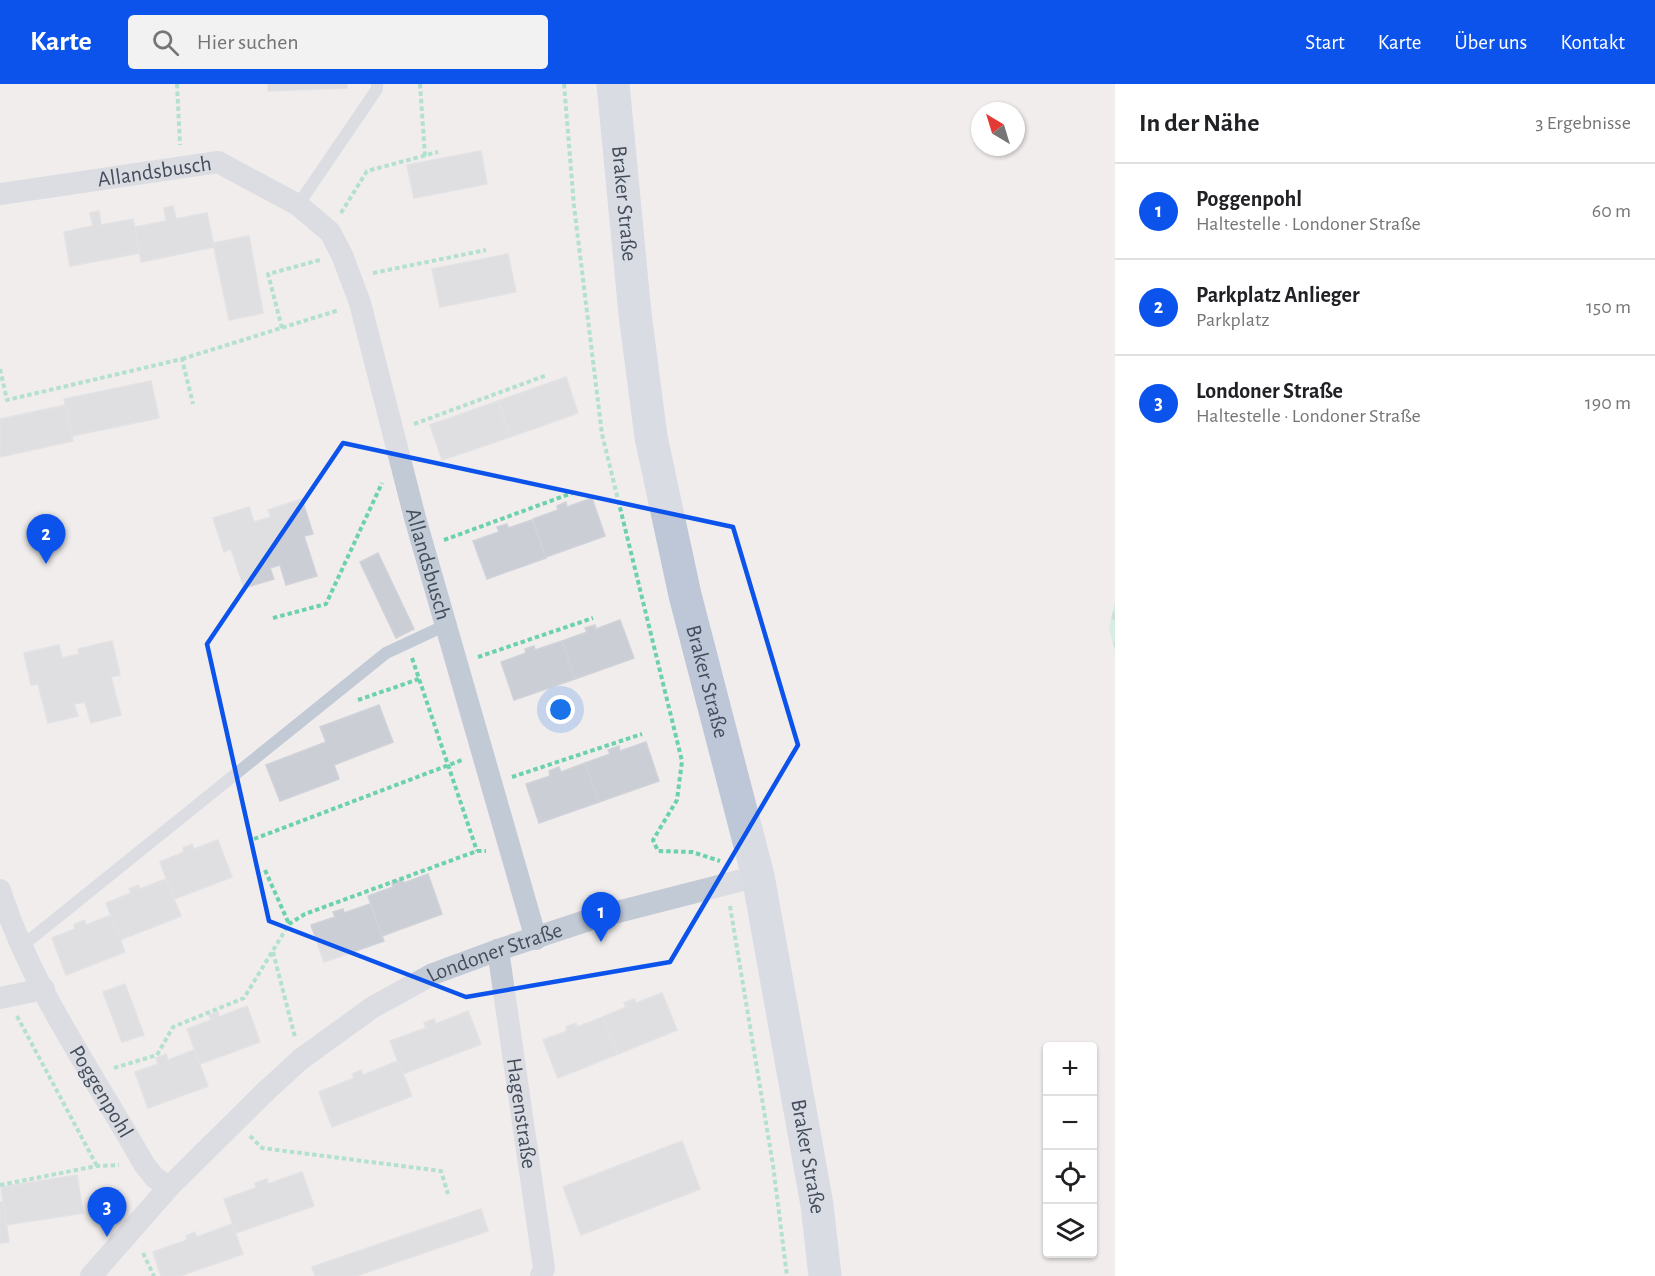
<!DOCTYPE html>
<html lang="de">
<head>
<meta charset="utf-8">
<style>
	body { margin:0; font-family:"Alegreya Sans",sans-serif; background:#f2f2f2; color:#202124 }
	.controls { position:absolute; right:18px; bottom:18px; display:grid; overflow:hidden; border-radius:6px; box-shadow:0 2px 4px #0004 }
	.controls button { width:54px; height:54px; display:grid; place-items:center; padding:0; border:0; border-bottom:2px solid #e0e0e0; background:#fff; color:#202124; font:30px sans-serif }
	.compass { position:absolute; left:971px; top:18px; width:54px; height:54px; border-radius:50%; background:#fff; box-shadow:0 2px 4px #0004; rotate:322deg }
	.you { position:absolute; left:561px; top:626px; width:21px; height:21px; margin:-15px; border:4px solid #fff; border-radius:50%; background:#1a73e8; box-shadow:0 0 0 9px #1a73e833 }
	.badge { display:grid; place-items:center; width:39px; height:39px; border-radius:50%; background:#0b53eb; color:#fff; font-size:20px; font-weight:700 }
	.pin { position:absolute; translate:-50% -50px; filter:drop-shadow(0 2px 3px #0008) }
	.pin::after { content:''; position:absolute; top:32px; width:21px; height:18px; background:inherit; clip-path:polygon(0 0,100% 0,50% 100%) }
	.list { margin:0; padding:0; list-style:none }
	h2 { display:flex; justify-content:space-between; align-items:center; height:78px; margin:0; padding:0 24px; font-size:26px }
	h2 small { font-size:20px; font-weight:400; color:#757577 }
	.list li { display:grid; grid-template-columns:39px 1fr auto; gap:18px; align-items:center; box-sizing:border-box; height:96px; padding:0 24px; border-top:2px solid #e0e0e0 }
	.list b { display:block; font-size:22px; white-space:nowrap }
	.list p { margin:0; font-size:20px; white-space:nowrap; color:#757577 }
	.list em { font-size:20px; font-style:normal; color:#757577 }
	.icon { flex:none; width:33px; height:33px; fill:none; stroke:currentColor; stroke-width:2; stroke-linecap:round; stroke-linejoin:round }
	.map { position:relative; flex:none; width:1115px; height:1192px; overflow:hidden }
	header { display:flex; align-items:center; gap:36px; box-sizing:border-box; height:84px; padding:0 30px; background:#0b53eb; color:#fff }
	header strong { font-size:28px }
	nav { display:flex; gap:33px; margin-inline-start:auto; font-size:21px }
	.search { width:420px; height:54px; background:#f2f2f2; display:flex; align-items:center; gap:15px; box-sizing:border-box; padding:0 21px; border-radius:6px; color:#757577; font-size:22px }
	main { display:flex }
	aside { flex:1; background:#fff }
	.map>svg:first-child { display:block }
	.forest { fill:url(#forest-firs) }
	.building { fill:#cbced5; stroke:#d0d2d9; stroke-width:1.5 }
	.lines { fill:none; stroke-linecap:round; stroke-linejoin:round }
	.path { stroke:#6cd2ac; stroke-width:4; stroke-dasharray:4.5 3; stroke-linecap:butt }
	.lane { stroke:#c2cad6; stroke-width:12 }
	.street { stroke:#c2cad6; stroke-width:22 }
	.secondary { stroke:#bdc7d8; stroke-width:33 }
	.marked { fill:none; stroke:#0b53eb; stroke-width:4.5; stroke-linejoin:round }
	.labels { text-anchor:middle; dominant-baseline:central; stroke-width:5; stroke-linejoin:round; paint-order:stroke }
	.street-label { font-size:22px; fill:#444d5c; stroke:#fff }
</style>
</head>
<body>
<header>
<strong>Karte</strong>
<div class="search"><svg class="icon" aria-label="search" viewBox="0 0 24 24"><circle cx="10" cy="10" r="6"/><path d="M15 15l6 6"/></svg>Hier suchen</div>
<nav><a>Start</a><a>Karte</a><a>Über uns</a><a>Kontakt</a></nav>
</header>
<main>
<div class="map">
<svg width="1115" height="1192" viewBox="0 0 1115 1192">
	<defs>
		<pattern id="forest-firs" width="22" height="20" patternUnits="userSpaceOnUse" patternTransform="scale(1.5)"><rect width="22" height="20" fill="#b6f2d4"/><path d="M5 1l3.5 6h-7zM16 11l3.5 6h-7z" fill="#9ed1b8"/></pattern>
	</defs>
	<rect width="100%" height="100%" fill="#f0edec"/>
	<polygon class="forest" points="1115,517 1115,566 1109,545"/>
	<g class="building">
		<polygon points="268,0 347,0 347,4 268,7"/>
		<polygon points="481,67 487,100 414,114 407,81"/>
		<polygon points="173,122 176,135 207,129 214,163 141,178 135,143 166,137 164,124"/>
		<polygon points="99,127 101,141 133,135 140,169 70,182 64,148 93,142 90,129"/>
		<polygon points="249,152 263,229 229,236 213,159"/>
		<polygon points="508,170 516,208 440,223 432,185"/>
		<polygon points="566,293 578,329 510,353 498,317"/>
		<polygon points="151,297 159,334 72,352 64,315"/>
		<polygon points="498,317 510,353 442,376 430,341"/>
		<polygon points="66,321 73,357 0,373 0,335"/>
		<polygon points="592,414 605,452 546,473 533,435 558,426 557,422 566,418 567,423"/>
		<polygon points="302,415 313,450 304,452 317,492 286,501 280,481 270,484 274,495 244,504 231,465 224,468 213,434 249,423 254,438 271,433 268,426"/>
		<polygon points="532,436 546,474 487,495 473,457 499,448 497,443 507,440 508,444"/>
		<polygon points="378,469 414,545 396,554 360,478"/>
		<polygon points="620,536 634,574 575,595 562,557 587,548 585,544 595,541 596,545"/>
		<polygon points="112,557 120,591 111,593 121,631 91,639 85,618 74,620 78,632 48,639 38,600 31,601 24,569 59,561 62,574 79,570 78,565"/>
		<polygon points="562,557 575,595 514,616 501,578 526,569 525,565 534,562 535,566"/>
		<polygon points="379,621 393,658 334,681 339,695 280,717 266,681 326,658 320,643"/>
		<polygon points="646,658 659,697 599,718 585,679 610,670 608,666 619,662 620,667"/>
		<polygon points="585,679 599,718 539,739 526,700 550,692 549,687 559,683 561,688"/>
		<polygon points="218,756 232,793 174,815 160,778 184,768 183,764 192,760 194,765"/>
		<polygon points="428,790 442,830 382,852 368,812 393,803 392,799 402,795 404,799"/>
		<polygon points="166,795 181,832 120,856 106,819 131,809 129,805 138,801 140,805"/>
		<polygon points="370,820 384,857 324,878 311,841 335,833 333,828 343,825 344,829"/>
		<polygon points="111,831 125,868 66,891 52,854 75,845 74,841 84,836 86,841"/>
		<polygon points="125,900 144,951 122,958 103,908"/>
		<polygon points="662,909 677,946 618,970 603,933 626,923 624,919 634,915 636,919"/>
		<polygon points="247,922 260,958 200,980 187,945 211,936 209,931 218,928 219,933"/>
		<polygon points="468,927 481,960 403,990 390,957 426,944 424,939 434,935 436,940"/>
		<polygon points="603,933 618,970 558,994 543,956 567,947 566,943 576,939 577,943"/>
		<polygon points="194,966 208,1002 148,1024 135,988 158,980 156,974 166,970 168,976"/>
		<polygon points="398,977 412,1012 332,1043 319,1008 354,994 352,990 361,986 363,991"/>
		<polygon points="682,1057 700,1105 581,1151 563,1103"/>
		<polygon points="302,1088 314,1122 236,1149 224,1115 256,1104 255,1099 267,1095 268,1100"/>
		<polygon points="77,1091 83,1129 6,1141 1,1103"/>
		<polygon points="0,1118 3,1118 9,1158 0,1159"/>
		<polygon points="481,1125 488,1147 356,1192 315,1192 312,1183"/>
		<polygon points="232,1140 243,1170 180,1192 161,1192 153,1168 187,1156 186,1152 195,1148 197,1153"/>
	</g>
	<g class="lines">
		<g class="path">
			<polyline points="177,0 180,61"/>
			<polyline points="420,0 425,72"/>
			<polyline points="564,0 574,122 602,350 682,677 677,716 653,756 658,767 692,768 720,777"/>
			<polyline points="341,129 367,87 438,68"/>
			<polyline points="373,189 486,166"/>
			<polyline points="282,244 268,190 320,176"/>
			<polyline points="182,275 339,226"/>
			<polyline points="0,285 7,316 182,275 193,320"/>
			<polyline points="414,340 547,291"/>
			<polyline points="444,456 575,408"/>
			<polyline points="273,534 326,520 382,399"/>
			<polyline points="478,573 593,534"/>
			<polyline points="412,574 477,767"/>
			<polyline points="358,616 419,595"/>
			<polyline points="512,693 642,650"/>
			<polyline points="254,755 462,676"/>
			<polyline points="265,786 289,840"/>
			<polyline points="730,822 773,1081 787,1192"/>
			<polyline points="273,868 295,953"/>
			<polyline points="17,932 97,1082"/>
			<polyline points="114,984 157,971 173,943 244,914 289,840 305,830 477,767 486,767"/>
			<polyline points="250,1052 262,1064 441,1087 448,1110"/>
			<polyline points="0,1101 97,1082 119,1081"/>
			<polyline points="143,1169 154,1192"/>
		</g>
		<g class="lane">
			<polyline points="298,121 377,5 377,0"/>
			<polyline points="22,862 386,569 446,541"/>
		</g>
		<g class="street">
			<path id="s1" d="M0 110 218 78 298 121 330 148 342 171 360 219 415 434 536 855"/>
			<path id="s2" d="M0 806C31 903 94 991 144 1080L155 1094 169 1103"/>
			<path id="s3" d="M498 866 544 1184 541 1192"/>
			<polyline points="0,914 44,905"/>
			<path id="s4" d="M91 1192 169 1103 266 1007 301 975 373 923 433 890 498 866 598 833 758 792"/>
		</g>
		<path class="secondary" id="s5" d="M613 0 635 230 651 353 685 511 758 792 817 1121 825 1192"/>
	</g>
	<path d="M0 0H1115V1192H0ZM343 359 733 443 798 661 670 878 466 913 269 837 207 560Z" fill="#f0edec" fill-opacity=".55" fill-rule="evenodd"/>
	<path class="marked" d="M343 359 733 443 798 661 670 878 466 913 269 837 207 560Z"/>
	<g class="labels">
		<g class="street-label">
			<text stroke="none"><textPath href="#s1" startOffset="156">Allandsbusch</textPath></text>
			<text stroke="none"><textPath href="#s5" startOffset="120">Braker Straße</textPath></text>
			<text stroke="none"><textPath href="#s1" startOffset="700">Allandsbusch</textPath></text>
			<text stroke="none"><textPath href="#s5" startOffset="606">Braker Straße</textPath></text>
			<text stroke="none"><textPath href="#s4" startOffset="525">Londoner Straße</textPath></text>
			<text stroke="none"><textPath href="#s2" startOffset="226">Poggenpohl</textPath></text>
			<text stroke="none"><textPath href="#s3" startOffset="165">Hagenstraße</textPath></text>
			<text stroke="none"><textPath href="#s5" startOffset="1092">Braker Straße</textPath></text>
		</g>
	</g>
</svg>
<div class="controls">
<button>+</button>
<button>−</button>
<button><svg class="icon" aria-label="locate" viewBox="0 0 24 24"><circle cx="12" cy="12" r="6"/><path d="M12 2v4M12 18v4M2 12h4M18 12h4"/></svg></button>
<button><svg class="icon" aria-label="layers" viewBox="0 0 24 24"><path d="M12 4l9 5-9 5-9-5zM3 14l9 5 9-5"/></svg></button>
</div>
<svg class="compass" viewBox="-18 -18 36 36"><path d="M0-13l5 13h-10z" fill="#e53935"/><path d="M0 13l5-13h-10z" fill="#757577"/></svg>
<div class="you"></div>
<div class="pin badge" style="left:601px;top:858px">1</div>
<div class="pin badge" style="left:46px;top:480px">2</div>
<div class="pin badge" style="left:107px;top:1153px">3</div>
</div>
<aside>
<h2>In der Nähe<small>3 Ergebnisse</small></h2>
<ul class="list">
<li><span class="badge">1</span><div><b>Poggenpohl</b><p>Haltestelle · Londoner Straße</p></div><em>60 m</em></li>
<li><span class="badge">2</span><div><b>Parkplatz Anlieger</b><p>Parkplatz</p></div><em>150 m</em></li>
<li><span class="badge">3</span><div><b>Londoner Straße</b><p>Haltestelle · Londoner Straße</p></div><em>190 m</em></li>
</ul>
</aside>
</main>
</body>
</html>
